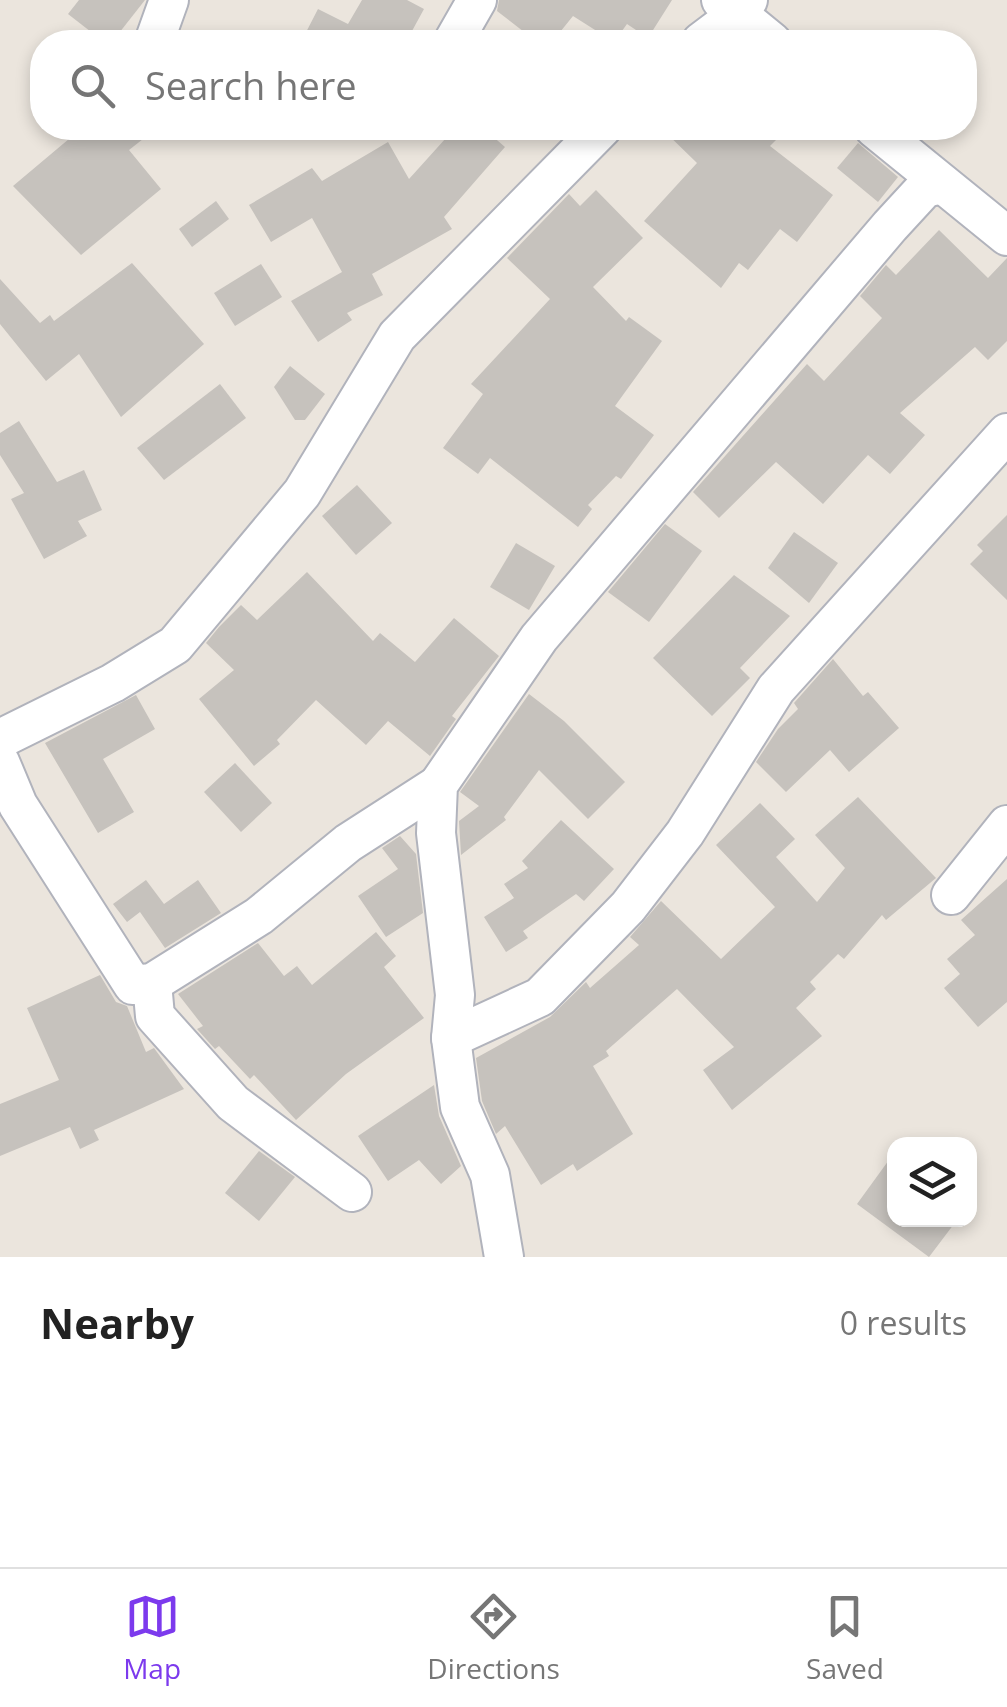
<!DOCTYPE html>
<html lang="en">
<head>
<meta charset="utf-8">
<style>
	body { margin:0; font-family:"Open Sans",sans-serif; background:#f2f2f2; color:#222 }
	.controls { position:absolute; right:30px; bottom:30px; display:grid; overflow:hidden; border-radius:20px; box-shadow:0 5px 15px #0003 }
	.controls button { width:90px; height:90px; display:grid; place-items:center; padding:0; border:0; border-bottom:2px solid #e0e0e0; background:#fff; color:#222; font:50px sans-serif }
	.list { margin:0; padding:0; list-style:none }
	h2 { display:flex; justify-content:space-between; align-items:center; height:130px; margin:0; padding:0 40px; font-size:42px }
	h2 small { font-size:32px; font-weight:400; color:#767676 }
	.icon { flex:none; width:55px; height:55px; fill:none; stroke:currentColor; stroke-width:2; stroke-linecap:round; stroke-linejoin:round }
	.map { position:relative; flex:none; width:1007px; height:1257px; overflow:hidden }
	.search { position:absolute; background:#fff; box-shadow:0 5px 15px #0003; left:30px; right:30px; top:30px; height:110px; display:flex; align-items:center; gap:25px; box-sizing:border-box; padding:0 35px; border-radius:40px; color:#767676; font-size:38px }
	.sheet { height:310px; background:#fff }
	nav { display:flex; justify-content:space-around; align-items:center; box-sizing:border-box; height:140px; border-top:2px solid #e0e0e0; background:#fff; font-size:28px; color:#767676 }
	nav a { display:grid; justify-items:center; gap:5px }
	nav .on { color:#7c3aed }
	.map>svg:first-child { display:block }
	.building { fill:#c6c2bd }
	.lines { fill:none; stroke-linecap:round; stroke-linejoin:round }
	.minor-casing { stroke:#b1b3bc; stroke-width:42 }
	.minor { stroke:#fff; stroke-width:38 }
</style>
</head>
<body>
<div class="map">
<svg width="1007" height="1257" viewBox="0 0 1007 1257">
	<rect width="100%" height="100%" fill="#ebe5dd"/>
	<g class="building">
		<polygon points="79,0 145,0 112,42 104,42 68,14"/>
		<polygon points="362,0 407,0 424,9 406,42 301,42 318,9 348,24"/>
		<polygon points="499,0 672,0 648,38 627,24 614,42 573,16 552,42 537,42 497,11"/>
		<polygon points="82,128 157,128 129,150 161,189 81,255 13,186"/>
		<polygon points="455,128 483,128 505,147 444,217 452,229 372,274 383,295 347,313 352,320 318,342 291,301 342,272 312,218 271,242 249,205 312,168 322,181 388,142 409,179"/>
		<polygon points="661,128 788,128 770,146 833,195 797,242 780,229 748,270 739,263 721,288 644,221 697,163"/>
		<polygon points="858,143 898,177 878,202 837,168"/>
		<polygon points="596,190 643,238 593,287 626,321 629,317 662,341 615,406 654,435 621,479 616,476 588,505 592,509 578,527 490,458 478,474 443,448 483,394 471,384 550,299 507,258 569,194 580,206"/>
		<polygon points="216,201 229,219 192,247 179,229"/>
		<polygon points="939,230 988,278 1007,258 1007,341 988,360 975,347 900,413 925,435 890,474 868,455 823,504 776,462 719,518 693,492 807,364 824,381 882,318 860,296 886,265 896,275"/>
		<polygon points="132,263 204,344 121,417 79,354 46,381 0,324 0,279 40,323 50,315 54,321"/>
		<polygon points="261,264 282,297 235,326 214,293"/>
		<polygon points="290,366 325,394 305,420 295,420 274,387"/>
		<polygon points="220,384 246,418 164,480 137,448"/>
		<polygon points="19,421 57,482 84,470 102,510 78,521 87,536 44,559 11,499 24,493 0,455 0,433"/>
		<polygon points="357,485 392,523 356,555 322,516"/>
		<polygon points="1007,515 1007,600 970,564 983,551 977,545"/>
		<polygon points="665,524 702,551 649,622 608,592"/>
		<polygon points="794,532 838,563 809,603 768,568"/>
		<polygon points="516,543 555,566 529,610 490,587"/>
		<polygon points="307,572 373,641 380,633 415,662 454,618 499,656 452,716 456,719 430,756 388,721 366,745 316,700 277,740 280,744 254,766 199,699 234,670 206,643 219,627 241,605 257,620"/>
		<polygon points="734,575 790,616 740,668 750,678 712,716 653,658"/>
		<polygon points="833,659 863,696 868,692 899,728 849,772 830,750 786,792 756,762 778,729 798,709 794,703"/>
		<polygon points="529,694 564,721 625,782 588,819 539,770 504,817 506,820 461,855 459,821 479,806 460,792"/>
		<polygon points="136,695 155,729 103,759 134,812 98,833 45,743"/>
		<polygon points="235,763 272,803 241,832 204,792"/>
		<polygon points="858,797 936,878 886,920 882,915 844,959 838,954 810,982 816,989 796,1008 822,1036 732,1110 703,1070 734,1047 677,989 606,1051 609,1056 593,1066 633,1134 577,1171 573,1164 541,1185 505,1126 496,1134 482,1101 476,1058 550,1017 586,982 590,988 639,945 630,937 661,901 721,959 775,907 716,845 760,803 795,839 776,857 817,902 845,868 815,835"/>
		<polygon points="561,820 614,869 584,901 576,894 523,931 528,938 506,952 484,917 514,898 504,884 528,868 522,861"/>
		<polygon points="400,836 416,854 423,913 386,937 358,896 398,869 382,848"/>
		<polygon points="1007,879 1007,1002 978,1027 944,988 960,974 947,959 975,935 961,920"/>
		<polygon points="146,880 164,904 198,880 221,913 165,948 140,912 127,922 113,904"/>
		<polygon points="376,932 396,956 384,967 424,1018 346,1074 296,1120 254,1075 250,1079 219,1046 215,1049 197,1029 203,1026 178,994 258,943 284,976 297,966 312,985"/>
		<polygon points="100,975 116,1002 127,1006 146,1052 154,1048 184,1089 94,1130 99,1140 80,1149 70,1127 0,1156 0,1104 59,1080 27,1008"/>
		<polygon points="434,1085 439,1116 461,1166 441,1184 419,1160 388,1181 358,1136"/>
		<polygon points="259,1151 295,1177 259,1221 225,1193"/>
		<polygon points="894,1153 894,1220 957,1220 929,1257 857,1204"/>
	</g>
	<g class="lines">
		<g class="minor-casing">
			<g id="minor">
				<polyline points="721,0 772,42"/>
				<polyline points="154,42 169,0"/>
				<polyline points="453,42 477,0"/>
				<polyline points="701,42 738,14 748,0"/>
				<polyline points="874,128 1007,236"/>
				<polyline points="0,739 113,683 175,645 302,493 397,336 602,128"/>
				<polyline points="0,762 18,805 133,985 152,983 259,916 348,843 438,785"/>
				<polyline points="951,895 1007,825"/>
				<polyline points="152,983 155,1016 233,1103 352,1192"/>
				<polyline points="451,1038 540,997 628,907 685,833 776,689 1007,433"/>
				<polyline points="504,1257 490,1175 460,1107 451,1038 455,995 436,833 438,785 539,638 890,226 925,188 942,184"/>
			</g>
		</g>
		<use href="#minor" class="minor"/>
	</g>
</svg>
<div class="controls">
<button><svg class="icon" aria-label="layers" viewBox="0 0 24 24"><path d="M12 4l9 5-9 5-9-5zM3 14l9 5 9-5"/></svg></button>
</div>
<div class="search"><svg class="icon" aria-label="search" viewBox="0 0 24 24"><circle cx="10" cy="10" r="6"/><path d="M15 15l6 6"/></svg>Search here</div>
</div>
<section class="sheet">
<h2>Nearby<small>0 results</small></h2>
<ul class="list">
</ul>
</section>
<nav>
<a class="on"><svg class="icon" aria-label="map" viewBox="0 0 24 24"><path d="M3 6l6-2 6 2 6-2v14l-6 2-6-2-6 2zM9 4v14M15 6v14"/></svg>Map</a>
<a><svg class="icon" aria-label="directions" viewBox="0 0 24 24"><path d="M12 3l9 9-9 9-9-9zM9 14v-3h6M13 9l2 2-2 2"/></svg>Directions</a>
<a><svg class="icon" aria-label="saved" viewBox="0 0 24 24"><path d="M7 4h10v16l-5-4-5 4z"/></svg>Saved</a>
</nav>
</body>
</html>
